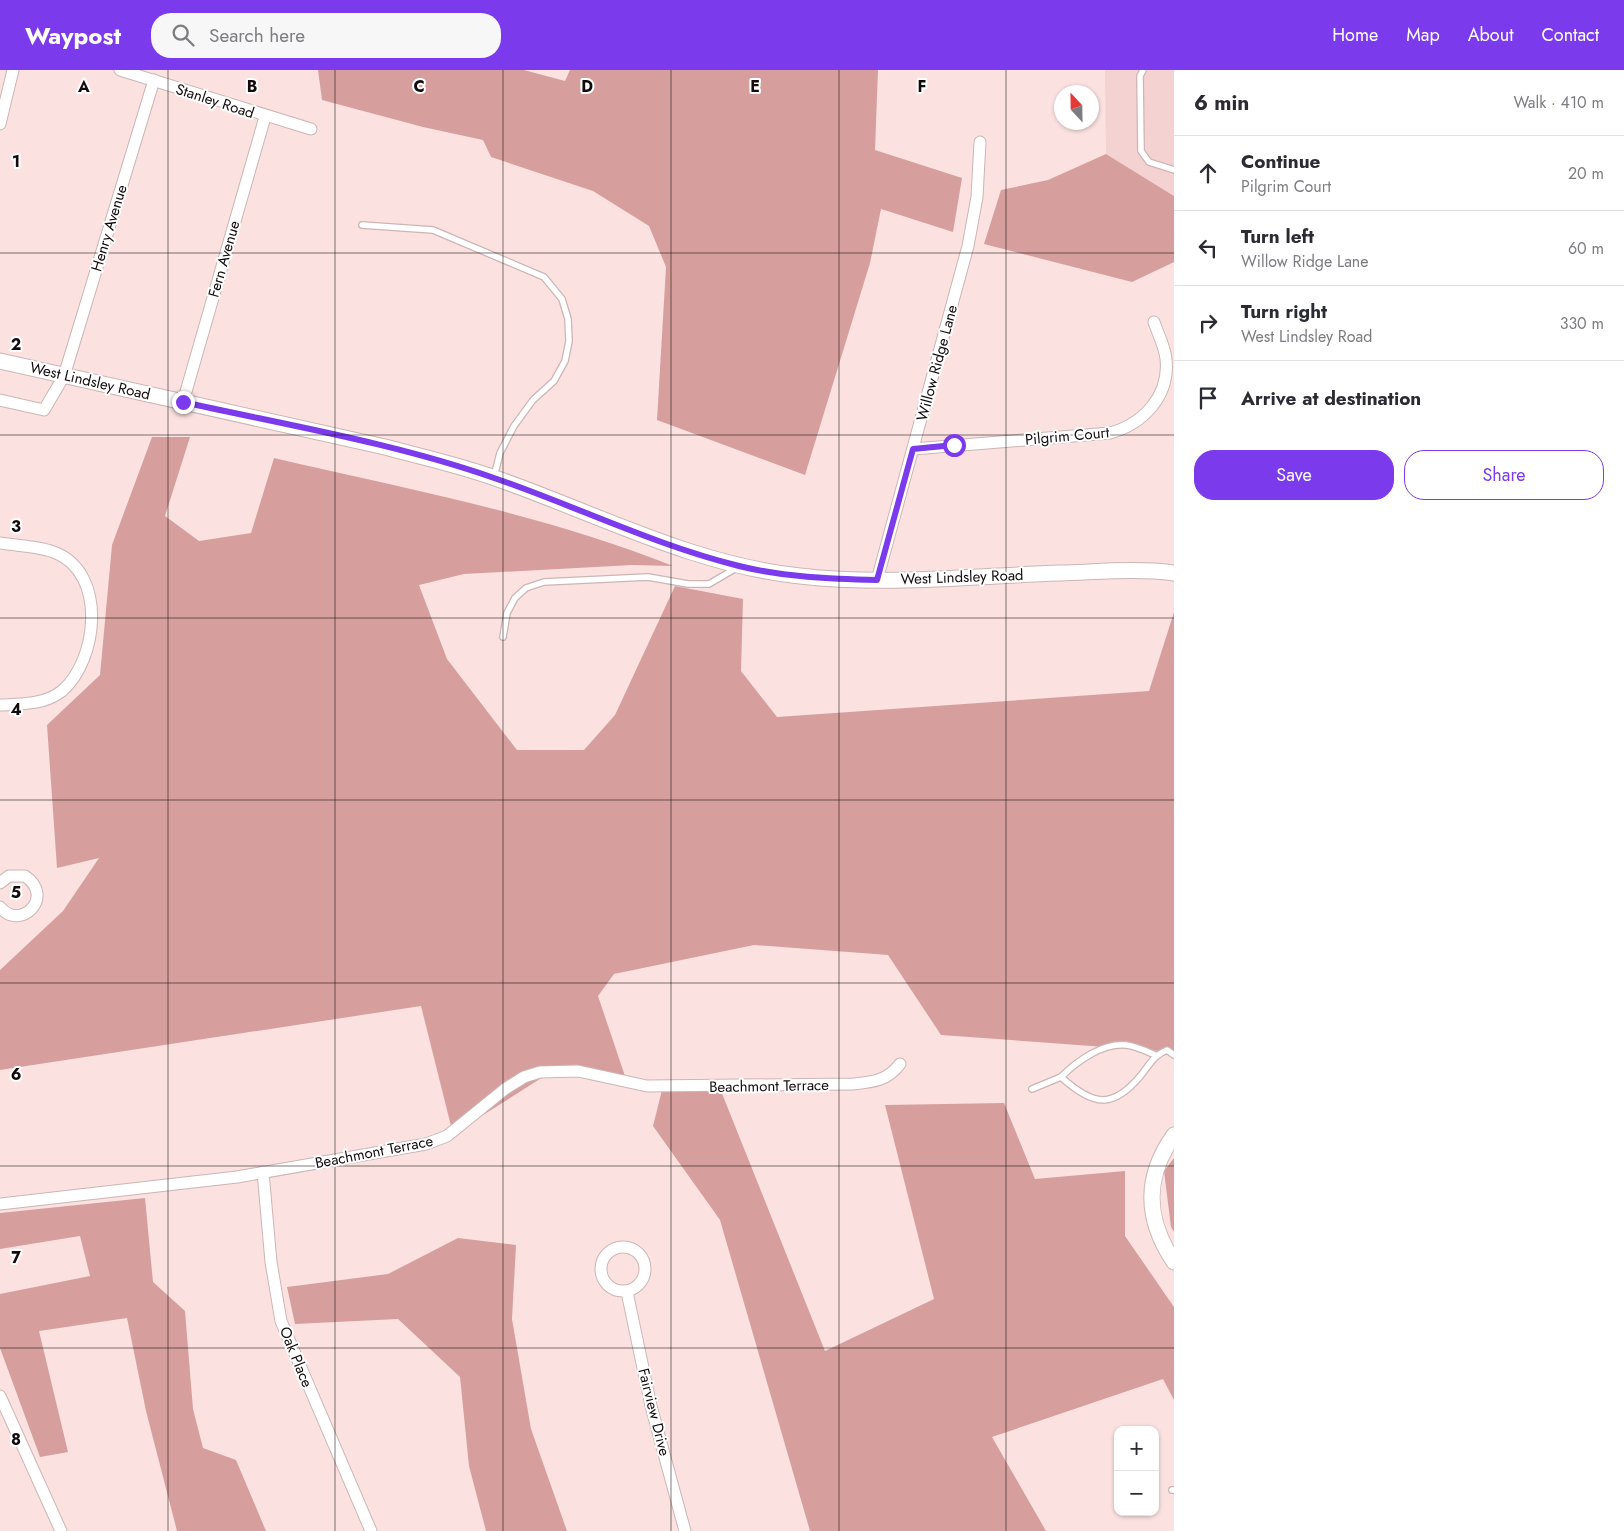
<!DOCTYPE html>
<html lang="en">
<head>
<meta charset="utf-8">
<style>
	body { margin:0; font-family:Jost,sans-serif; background:#f7f7f7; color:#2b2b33 }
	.controls { position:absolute; right:15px; bottom:15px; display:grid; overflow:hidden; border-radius:10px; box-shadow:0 1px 4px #0004 }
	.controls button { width:45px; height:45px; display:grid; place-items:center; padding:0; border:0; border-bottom:1px solid #e1e1e2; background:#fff; color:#2b2b33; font:25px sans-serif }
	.compass { position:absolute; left:1054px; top:15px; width:45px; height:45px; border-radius:50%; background:#fff; box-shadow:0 1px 4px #0004; rotate:338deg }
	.stop { position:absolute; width:15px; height:15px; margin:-11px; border:4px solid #7c3aed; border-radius:50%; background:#fff }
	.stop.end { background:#7c3aed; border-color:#fff; box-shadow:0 1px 5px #0008 }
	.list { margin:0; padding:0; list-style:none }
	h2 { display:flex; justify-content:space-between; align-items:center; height:65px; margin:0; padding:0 20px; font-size:21px }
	h2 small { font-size:16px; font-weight:400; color:#7c7c81 }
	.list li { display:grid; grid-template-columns:32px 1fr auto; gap:15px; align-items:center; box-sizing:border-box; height:75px; padding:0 20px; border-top:1px solid #e1e1e2 }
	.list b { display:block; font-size:19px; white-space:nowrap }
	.list p { margin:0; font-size:16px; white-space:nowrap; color:#7c7c81 }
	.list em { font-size:16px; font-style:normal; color:#7c7c81 }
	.actions { display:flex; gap:10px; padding:15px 20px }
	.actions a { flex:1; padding:11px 0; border:1px solid #7c3aed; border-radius:20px; text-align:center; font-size:18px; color:#7c3aed }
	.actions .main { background:#7c3aed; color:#fff }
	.icon { flex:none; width:28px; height:28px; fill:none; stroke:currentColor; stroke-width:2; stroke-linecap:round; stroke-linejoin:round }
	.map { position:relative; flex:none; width:1174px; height:1461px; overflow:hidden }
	header { display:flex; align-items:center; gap:30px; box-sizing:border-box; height:70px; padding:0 25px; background:#7c3aed; color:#fff }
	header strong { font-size:24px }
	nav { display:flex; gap:28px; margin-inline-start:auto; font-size:18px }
	.search { width:350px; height:45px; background:#f7f7f7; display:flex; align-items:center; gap:12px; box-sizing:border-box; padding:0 18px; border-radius:20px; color:#7c7c81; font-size:19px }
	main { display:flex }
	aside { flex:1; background:#fff }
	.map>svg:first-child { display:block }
	.built { fill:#f4d2d1 }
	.forest { fill:#d69f9e }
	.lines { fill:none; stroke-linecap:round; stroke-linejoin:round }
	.service-casing { stroke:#cdb5b4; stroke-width:8 }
	.minor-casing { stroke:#cdb5b4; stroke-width:13 }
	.tertiary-casing { stroke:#cdb5b4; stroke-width:17 }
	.service { stroke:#fff; stroke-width:5.5 }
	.minor { stroke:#fff; stroke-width:11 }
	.tertiary { stroke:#fff; stroke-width:15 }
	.route { stroke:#7c3aed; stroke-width:6 }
	.grid { fill:none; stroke:#130b0b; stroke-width:1; stroke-opacity:0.55 }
	.labels { text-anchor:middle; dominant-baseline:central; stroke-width:4; stroke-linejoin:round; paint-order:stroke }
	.street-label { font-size:15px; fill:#130b0b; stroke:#fff }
	.grid-label { font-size:16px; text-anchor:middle; font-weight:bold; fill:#130b0b; stroke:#fff; stroke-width:4; stroke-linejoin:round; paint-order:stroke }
</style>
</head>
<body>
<header>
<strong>Waypost</strong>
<div class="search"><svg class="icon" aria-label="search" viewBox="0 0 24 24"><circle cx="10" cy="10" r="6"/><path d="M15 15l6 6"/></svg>Search here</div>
<nav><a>Home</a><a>Map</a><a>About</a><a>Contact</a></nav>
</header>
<main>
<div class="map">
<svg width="1174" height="1461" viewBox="0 0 1174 1461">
	<rect width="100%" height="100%" fill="#fbe2e1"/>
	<polygon class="built" points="1105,0 1174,0 1174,126 1106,84"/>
	<g class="forest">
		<polygon points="318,0 524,0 565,11 570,0 878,0 875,80 962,108 953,162 881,139 870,193 805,405 657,350 666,197 649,156 593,121 491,87 483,70 423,57 322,30"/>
		<polygon points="1106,84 1174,126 1174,192 1132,212 984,174 1001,120 1048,110"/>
		<path d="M152 367H190L165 446 199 471 251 463 274 388C408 419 546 445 673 496L632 495 464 504 419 515 447 589 517 680H584L615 645 675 516 743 529 741 601 777 647 1149 621 1174 542V982L941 965 888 885 754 875 614 904 598 926 627 1012 554 1000 453 1064 421 936 0 1000V900L63 841 99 788 57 798 47 655 100 605 112 475Z"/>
		<polygon points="662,1020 721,1021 825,1281 934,1229 885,1035 1004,1033 1035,1109 1125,1101 1125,1166 1174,1237 1174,1330 1163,1309 992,1367 1046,1461 810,1461 720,1150 653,1056"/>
		<polygon points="1174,1088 1174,1162 1171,1157 1164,1101"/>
		<polygon points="145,1128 153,1212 185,1241 193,1339 203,1378 236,1390 266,1461 177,1461 146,1341 127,1248 39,1261 68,1382 40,1387 0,1278 0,1224 90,1206 80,1166 0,1179 0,1143"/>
		<polygon points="458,1168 516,1175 512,1249 531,1359 567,1461 486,1461 469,1396 460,1307 398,1249 295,1254 287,1217 388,1204"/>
	</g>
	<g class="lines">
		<g class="service-casing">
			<g id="service">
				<polyline points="1143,0 1140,6 1141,81 1149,92 1174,100"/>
				<polyline points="362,155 433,160 544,207 562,229 568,249 569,271 565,291 554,311 533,330 514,356 500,383 494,407"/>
				<polyline points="503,567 507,543 515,528 526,518 544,512 648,507 688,514 709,514 738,497"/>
				<path d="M1061 1007C1077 991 1102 973 1126 975 1136 976 1146 981 1155 985"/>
				<path d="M1032 1019 1061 1007C1093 1036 1113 1040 1142 1004 1150 994 1154 985 1167 980L1174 985"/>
				<polyline points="1172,1420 1174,1420"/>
			</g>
		</g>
		<g class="minor-casing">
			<g id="minor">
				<polyline points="120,0 311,59"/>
				<polyline points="0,54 13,0"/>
				<polyline points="0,330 44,340 64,306 154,10"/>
				<polyline points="183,332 265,47"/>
				<path d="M913 379 1110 363C1143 354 1170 326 1166 289 1165 277 1158 264 1154 252"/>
				<path d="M0 473C17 476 40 476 56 483 107 504 98 590 62 621 44 635 21 634 0 635"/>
				<polyline points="877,510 968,176 977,127 980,72"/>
				<path d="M0 813 9 806H25C56 827 20 862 0 837"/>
				<polyline points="263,1102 271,1192 281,1251 371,1461"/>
				<path d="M0 1134 237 1107 426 1074 447 1066 505 1019 524 1007 540 1002 578 1001 647 1016 853 1014C873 1012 887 1011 900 994"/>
				<circle cx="623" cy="1199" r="22"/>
				<polyline points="627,1222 651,1336 685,1461"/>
				<polyline points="0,1326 61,1461"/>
			</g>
		</g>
		<g class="tertiary-casing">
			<g id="tertiary">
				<path d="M0 291 385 377C422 387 459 395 495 408 596 443 693 495 800 506 886 516 974 506 1060 503 1098 502 1136 498 1174 503"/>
				<path d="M1174 1065C1144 1107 1145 1149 1174 1192"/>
			</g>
		</g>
		<use href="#service" class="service"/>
		<use href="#minor" class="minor"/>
		<use href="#tertiary" class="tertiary"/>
	</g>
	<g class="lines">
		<path class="route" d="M183 332C286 355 394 373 494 408 576 436 654 475 739 496 784 507 830 509 877 510L913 379 954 375"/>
	</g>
	<path class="grid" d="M168 0V1461M335 0V1461M503 0V1461M671 0V1461M839 0V1461M1006 0V1461M0 183H1174M0 365H1174M0 548H1174M0 730H1174M0 913H1174M0 1096H1174M0 1278H1174"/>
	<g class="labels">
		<g class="street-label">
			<text transform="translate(215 31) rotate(18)">Stanley Road</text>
			<text transform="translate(109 158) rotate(-73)">Henry Avenue</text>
			<text transform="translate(224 189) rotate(-74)">Fern Avenue</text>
			<text transform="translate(937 293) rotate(-75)">Willow Ridge Lane</text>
			<text transform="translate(90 311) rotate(13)">West Lindsley Road</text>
			<text transform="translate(1067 366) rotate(-5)">Pilgrim Court</text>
			<text transform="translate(962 507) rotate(-2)">West Lindsley Road</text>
			<text transform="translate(769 1016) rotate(-1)">Beachmont Terrace</text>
			<text transform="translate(374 1082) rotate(-11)">Beachmont Terrace</text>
			<text transform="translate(296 1287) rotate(68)">Oak Place</text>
			<text transform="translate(654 1342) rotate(76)">Fairview Drive</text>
		</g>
	</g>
	<g class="grid-label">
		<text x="84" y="22">A</text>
		<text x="252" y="22">B</text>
		<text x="419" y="22">C</text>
		<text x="587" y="22">D</text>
		<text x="755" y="22">E</text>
		<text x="922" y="22">F</text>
		<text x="16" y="97">1</text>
		<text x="16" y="280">2</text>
		<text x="16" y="462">3</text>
		<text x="16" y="645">4</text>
		<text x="16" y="828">5</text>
		<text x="16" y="1010">6</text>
		<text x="16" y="1193">7</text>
		<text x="16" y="1375">8</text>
	</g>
</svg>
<div class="controls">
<button>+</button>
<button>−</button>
</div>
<svg class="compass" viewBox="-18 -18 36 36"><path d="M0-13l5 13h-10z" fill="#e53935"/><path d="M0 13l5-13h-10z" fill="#7c7c81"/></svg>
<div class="stop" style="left:954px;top:375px"></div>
<div class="stop end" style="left:183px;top:332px"></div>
</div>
<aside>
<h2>6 min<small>Walk · 410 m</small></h2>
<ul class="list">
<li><svg class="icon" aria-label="ahead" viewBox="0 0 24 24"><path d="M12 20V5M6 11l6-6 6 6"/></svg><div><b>Continue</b><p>Pilgrim Court</p></div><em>20 m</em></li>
<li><svg class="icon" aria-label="left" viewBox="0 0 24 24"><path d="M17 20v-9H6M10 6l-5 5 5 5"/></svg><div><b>Turn left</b><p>Willow Ridge Lane</p></div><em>60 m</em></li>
<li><svg class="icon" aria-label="right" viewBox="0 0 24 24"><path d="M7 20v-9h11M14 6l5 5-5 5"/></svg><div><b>Turn right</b><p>West Lindsley Road</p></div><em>330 m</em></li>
<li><svg class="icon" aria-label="arrive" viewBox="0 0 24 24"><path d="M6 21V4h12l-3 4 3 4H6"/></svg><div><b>Arrive at destination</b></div></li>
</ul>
<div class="actions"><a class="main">Save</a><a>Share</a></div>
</aside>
</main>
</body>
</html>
